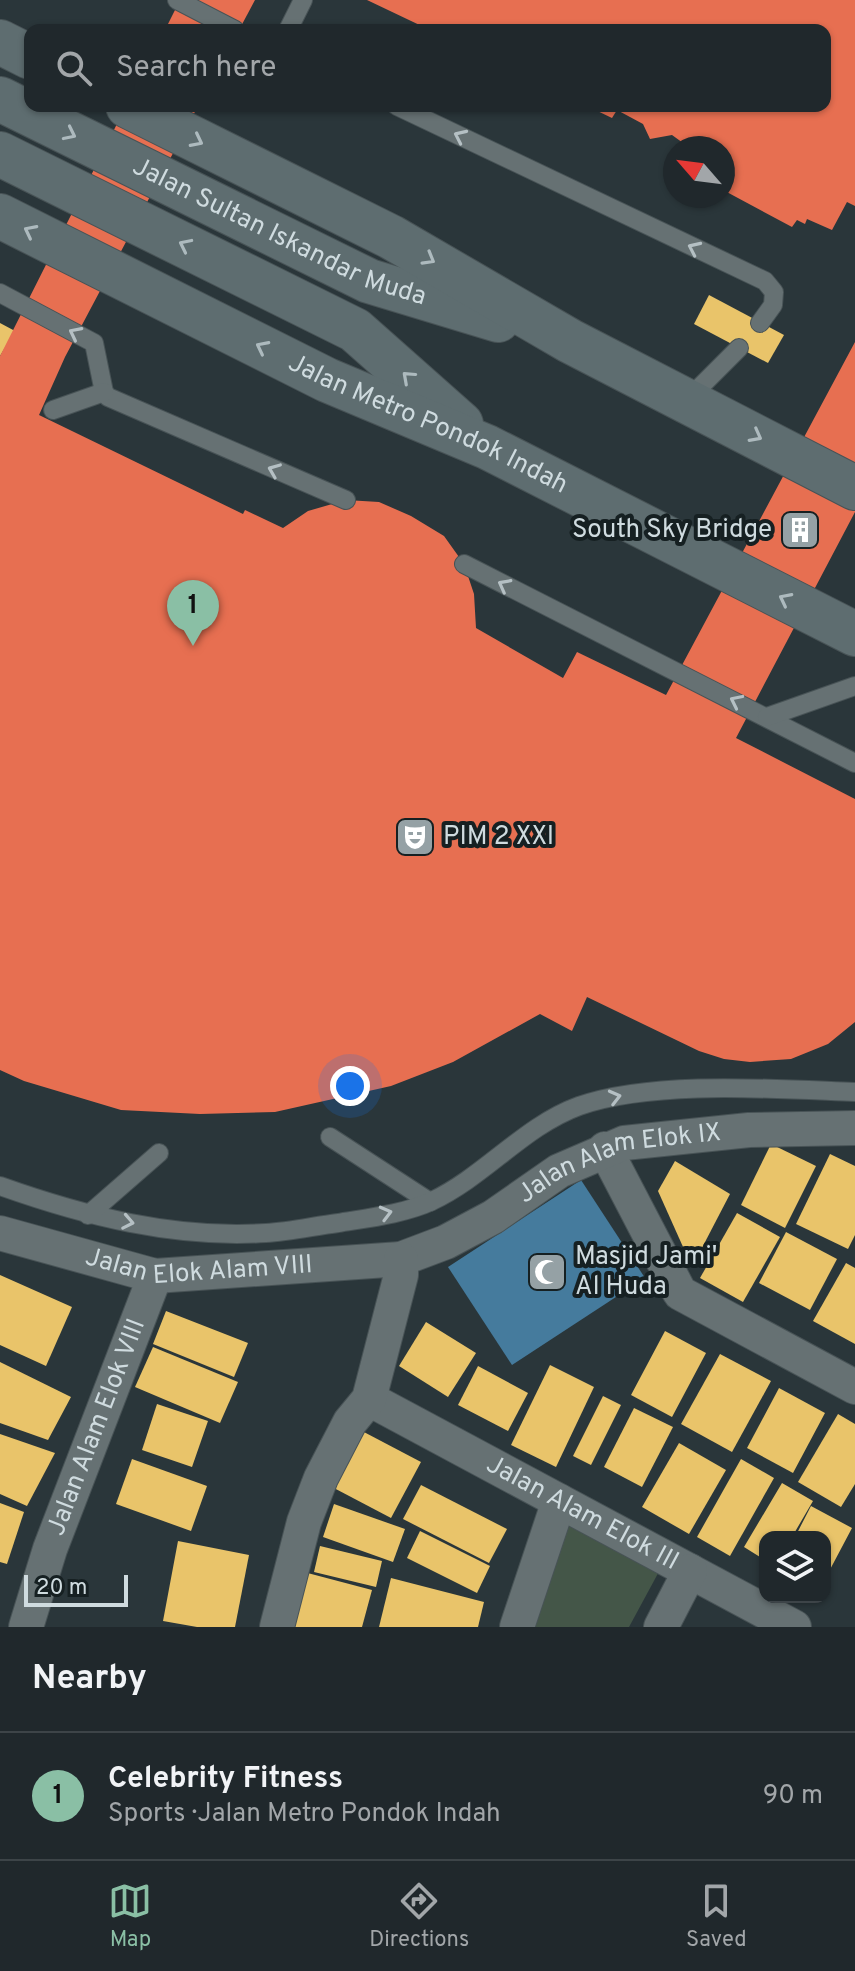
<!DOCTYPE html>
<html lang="en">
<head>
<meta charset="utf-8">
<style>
	body { margin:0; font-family:Overpass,sans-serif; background:#283034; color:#f1f3f6 }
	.controls { position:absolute; right:24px; bottom:24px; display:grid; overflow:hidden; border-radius:16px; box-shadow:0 2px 6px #0004 }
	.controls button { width:72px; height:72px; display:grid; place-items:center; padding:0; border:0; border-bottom:2px solid #3d4448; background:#20282c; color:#f1f3f6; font:40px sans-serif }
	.compass { position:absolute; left:663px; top:136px; width:72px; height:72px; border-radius:50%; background:#20282c; box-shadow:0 2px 6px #0004; rotate:298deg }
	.scale { position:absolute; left:24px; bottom:20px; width:104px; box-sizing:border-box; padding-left:8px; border:4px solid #cfdbdf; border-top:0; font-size:22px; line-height:28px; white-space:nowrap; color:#cfdbdf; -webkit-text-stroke:6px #162022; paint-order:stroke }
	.you { position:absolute; left:350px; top:1086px; width:28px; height:28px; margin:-20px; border:6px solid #fff; border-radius:50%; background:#1a73e8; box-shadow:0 0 0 12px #1a73e833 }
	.badge { display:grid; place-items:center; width:52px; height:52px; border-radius:50%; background:#8abfa5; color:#111; font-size:26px; font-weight:700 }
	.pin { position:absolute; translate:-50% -66px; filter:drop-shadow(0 2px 4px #0008) }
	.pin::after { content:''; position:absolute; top:42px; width:28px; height:24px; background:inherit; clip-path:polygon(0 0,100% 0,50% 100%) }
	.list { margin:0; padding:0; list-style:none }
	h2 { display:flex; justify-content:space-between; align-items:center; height:104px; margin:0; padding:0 32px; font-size:34px }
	h2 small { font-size:26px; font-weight:400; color:#a2a6a9 }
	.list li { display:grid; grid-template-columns:52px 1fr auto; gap:24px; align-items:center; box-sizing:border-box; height:128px; padding:0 32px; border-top:2px solid #3d4448 }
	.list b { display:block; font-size:30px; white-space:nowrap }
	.list p { margin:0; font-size:26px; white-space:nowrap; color:#a2a6a9 }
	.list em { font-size:26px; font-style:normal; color:#a2a6a9 }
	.icon { flex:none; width:44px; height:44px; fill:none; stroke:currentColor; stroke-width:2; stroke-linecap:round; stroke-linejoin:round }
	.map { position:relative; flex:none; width:855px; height:1627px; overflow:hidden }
	.search { position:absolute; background:#20282c; box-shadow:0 2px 6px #0004; left:24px; right:24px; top:24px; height:88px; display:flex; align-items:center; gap:20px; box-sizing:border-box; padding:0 28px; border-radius:16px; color:#a2a6a9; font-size:30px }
	.sheet { height:232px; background:#20282c }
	nav { display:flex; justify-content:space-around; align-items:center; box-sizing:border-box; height:112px; border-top:2px solid #3d4448; background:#20282c; font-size:22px; color:#a2a6a9 }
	nav a { display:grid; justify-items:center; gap:4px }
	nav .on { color:#8abfa5 }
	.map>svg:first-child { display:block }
	.green { fill:#445648 }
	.homes { fill:#e9c46a }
	.shops { fill:#e76f51 }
	.public { fill:#457b9d }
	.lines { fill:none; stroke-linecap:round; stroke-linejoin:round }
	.lane-casing { stroke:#485356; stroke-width:20 }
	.street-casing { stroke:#485356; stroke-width:36 }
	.highway-casing { stroke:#485356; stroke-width:46 }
	.lane { stroke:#667173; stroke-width:18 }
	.street { stroke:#667173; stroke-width:34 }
	.highway { stroke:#5e6d70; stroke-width:44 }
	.oneway { stroke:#adbabe }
	.oneway2 { stroke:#b5c0c4 }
	.labels { text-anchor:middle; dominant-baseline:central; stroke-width:8; stroke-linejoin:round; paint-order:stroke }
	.street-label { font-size:26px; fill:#cfdbdf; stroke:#162022 }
	.poi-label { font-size:26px; fill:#cfdbdf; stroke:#162022; text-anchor:start }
</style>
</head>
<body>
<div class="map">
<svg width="855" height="1627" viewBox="0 0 855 1627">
	<rect width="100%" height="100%" fill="#2a363a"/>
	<polygon class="green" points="563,1519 662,1566 629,1627 531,1627"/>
	<g class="homes">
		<polygon points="709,295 784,335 768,363 694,324"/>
		<polygon points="0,323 15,331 0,356"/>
		<polygon points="771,1144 816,1166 785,1228 741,1205"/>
		<polygon points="830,1154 855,1166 855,1235 848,1249 796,1224"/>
		<polygon points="675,1161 730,1194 692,1267 658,1191"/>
		<polygon points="737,1213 780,1237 743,1302 700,1278"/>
		<polygon points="786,1232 837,1259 810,1310 759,1283"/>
		<polygon points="846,1263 855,1268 855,1344 813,1321"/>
		<polygon points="0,1275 72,1307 46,1366 0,1345"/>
		<polygon points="166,1311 248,1343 234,1377 153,1344"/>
		<polygon points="426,1322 476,1353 448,1397 399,1366"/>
		<polygon points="665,1331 706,1353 672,1417 631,1395"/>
		<polygon points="153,1347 238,1382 220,1423 135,1387"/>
		<polygon points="720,1354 771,1381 732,1452 681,1424"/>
		<polygon points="0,1362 71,1397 48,1440 0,1423"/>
		<polygon points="550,1365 594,1387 556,1467 511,1445"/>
		<polygon points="478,1366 528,1393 508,1431 458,1405"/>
		<polygon points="779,1388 825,1413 793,1473 747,1448"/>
		<polygon points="603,1396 621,1405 591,1465 573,1456"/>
		<polygon points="157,1404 208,1421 192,1467 142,1450"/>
		<polygon points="634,1408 673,1427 642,1487 604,1467"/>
		<polygon points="838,1414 855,1424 855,1484 841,1507 798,1482"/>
		<polygon points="362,1431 421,1462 391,1518 332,1487"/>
		<polygon points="0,1434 55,1453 27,1506 0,1494"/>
		<polygon points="679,1443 726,1470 689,1534 642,1507"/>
		<polygon points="132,1459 207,1486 191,1531 116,1504"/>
		<polygon points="741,1459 774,1478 730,1556 697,1537"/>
		<polygon points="782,1483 813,1501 792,1537 765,1537 765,1560 744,1547"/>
		<polygon points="421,1485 507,1529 489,1563 403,1519"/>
		<polygon points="0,1503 24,1512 7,1564 0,1562"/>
		<polygon points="334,1504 405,1529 393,1562 323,1537"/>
		<polygon points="811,1506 852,1528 825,1579 825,1537 795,1537"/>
		<polygon points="420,1531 490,1566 477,1593 407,1558"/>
		<polygon points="178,1541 249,1555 235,1627 197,1627 163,1621"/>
		<polygon points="320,1546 382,1561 376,1587 314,1572"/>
		<polygon points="300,1571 372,1590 362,1627 288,1627"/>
		<polygon points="391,1578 484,1602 478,1627 379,1627"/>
	</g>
	<g class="shops">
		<polygon points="180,0 255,0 239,30 165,30"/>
		<polygon points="367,0 855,0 855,206 847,202 832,230 807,219 805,224 797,220 792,227 723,190 723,148 690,148 672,135 650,139 643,124 617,110 612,118 587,106 825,106 825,30 430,30"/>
		<polygon points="126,106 198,106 65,357 39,415 243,514 245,510 283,528 308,511 346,500 379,502 411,516 444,536 464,564 474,594 476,628 563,678 577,652 666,695 855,342 855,512 736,738 855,799 855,1022 828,1044 791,1059 750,1062 724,1059 699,1051 587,997 572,1031 540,1014 453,1062 391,1086 275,1112 200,1114 121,1110 24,1081 0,1070 0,356"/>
	</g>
	<polygon class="public" points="581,1180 645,1278 512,1365 448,1267"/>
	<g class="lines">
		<g class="lane-casing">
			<g id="lane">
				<polyline points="177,0 235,30"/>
				<polyline points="288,30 303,0"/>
				<polyline points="397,106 765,281 774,292 773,305 760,323"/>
				<polyline points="0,293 94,343 104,392 108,397 346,500"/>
				<polyline points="687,400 739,348"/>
				<polyline points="53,410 104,392"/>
				<polyline points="464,564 855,763"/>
				<polyline points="767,717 855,686"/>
				<polyline points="330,1137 430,1202"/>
				<path d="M0 1186C84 1216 175 1239 266 1233 290 1232 314 1226 338 1223 368 1218 404 1214 432 1201 485 1176 524 1126 579 1106 653 1080 775 1089 855 1092"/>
				<polyline points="88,1215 159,1153"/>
			</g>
		</g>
		<g class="street-casing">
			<g id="street">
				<polyline points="605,1149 680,1293 855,1387"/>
				<path id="s1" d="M0 1233 155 1276 401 1259 446 1242 493 1217 559 1171 624 1143 749 1130 855 1128"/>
				<path id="s2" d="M369 1399 794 1627"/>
				<path id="s3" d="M26 1627 50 1549 155 1276"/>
				<polyline points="277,1627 304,1522 321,1478 350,1422 369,1399 401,1275 401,1259"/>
				<polyline points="517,1627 559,1501"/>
				<polyline points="661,1627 690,1571"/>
			</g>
		</g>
		<g class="highway-casing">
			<g id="highway">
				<polyline points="0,42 30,57"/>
				<path id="s4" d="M0 99 369 281 498 320"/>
				<polyline points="128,106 391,237 570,341 855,488"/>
				<polyline points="0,154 355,330 461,424"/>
				<path id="s5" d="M0 216 327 380 487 447 855 634"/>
			</g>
		</g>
		<use href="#lane" class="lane"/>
		<use href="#street" class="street"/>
		<use href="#highway" class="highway"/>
	</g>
	<defs><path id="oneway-chevron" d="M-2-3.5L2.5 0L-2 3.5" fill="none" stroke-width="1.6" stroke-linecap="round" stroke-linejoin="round" transform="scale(2)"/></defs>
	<g class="oneway">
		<use href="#oneway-chevron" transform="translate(70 134) rotate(26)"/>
		<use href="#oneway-chevron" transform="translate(197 141) rotate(27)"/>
		<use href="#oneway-chevron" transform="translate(30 231) rotate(-153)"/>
		<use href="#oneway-chevron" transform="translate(185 245) rotate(-154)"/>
		<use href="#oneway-chevron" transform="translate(429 259) rotate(30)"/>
		<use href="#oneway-chevron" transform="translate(262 347) rotate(-153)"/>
		<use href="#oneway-chevron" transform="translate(408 377) rotate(-138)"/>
		<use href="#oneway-chevron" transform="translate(756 436) rotate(28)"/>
		<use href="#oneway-chevron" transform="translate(785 599) rotate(-153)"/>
	</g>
	<g class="oneway2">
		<use href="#oneway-chevron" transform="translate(460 136) rotate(-155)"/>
		<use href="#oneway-chevron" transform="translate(694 248) rotate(-155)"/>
		<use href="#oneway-chevron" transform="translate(75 333) rotate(-153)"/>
		<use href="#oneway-chevron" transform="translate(274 470) rotate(-158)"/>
		<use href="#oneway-chevron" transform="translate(504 585) rotate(-152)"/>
		<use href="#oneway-chevron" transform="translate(736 701) rotate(-154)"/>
		<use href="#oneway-chevron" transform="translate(615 1097) rotate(-14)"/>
		<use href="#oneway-chevron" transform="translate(386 1213) rotate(-15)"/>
		<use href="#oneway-chevron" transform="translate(128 1222) rotate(11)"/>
	</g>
	<defs>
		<g id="building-square" transform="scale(2)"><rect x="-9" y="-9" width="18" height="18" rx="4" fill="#95a1a5" stroke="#162022"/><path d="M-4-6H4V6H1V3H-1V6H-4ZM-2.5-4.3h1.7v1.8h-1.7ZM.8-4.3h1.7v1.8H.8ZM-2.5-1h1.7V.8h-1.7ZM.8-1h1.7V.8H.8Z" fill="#fff"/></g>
		<g id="theatre-square" transform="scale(2)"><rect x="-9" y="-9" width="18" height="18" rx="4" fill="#95a1a5" stroke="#162022"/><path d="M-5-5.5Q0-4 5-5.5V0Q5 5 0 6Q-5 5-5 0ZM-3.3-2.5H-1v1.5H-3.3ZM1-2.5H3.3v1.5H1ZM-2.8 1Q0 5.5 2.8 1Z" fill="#fff"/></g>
		<g id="mosque-square" transform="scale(2)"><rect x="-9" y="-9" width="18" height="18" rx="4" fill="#95a1a5" stroke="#162022"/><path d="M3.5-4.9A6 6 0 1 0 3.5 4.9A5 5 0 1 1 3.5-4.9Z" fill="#fff"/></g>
	</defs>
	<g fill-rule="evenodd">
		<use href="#building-square" x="800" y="530"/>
		<use href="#theatre-square" x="415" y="837"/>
		<use href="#mosque-square" x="547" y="1272"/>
	</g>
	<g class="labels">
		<g class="street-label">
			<text stroke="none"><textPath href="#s4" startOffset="310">Jalan Sultan Iskandar Muda</textPath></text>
			<text stroke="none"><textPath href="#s5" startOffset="476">Jalan Metro Pondok Indah</textPath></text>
			<text stroke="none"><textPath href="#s1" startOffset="650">Jalan Alam Elok IX</textPath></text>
			<text stroke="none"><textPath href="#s1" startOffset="204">Jalan Elok Alam VIII</textPath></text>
			<text stroke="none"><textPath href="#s3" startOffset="212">Jalan Alam Elok VIII</textPath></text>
			<text stroke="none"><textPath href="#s2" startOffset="242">Jalan Alam Elok III</textPath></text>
		</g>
		<g class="poi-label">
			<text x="772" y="530" text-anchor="end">South Sky Bridge</text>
			<text x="443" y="837">PIM 2 XXI</text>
			<text x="575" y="1257">Masjid Jami'<tspan x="575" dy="30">Al Huda</tspan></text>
		</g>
	</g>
</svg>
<div class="controls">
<button><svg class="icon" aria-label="layers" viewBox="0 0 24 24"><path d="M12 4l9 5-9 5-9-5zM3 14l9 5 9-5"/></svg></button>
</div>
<svg class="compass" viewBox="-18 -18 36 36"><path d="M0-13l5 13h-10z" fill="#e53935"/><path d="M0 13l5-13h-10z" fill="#a2a6a9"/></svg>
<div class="scale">20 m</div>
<div class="you"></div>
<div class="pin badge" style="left:193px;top:646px">1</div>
<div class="search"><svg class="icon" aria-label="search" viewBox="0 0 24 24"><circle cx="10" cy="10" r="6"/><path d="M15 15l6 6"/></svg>Search here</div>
</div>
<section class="sheet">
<h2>Nearby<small></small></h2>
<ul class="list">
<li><span class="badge">1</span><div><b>Celebrity Fitness</b><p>Sports · Jalan Metro Pondok Indah</p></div><em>90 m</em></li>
</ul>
</section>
<nav>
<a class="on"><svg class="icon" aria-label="map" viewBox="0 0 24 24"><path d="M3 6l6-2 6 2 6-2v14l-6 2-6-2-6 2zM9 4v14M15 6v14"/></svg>Map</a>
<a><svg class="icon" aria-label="directions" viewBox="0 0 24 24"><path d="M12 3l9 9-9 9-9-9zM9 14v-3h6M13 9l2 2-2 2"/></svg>Directions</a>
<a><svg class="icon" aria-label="saved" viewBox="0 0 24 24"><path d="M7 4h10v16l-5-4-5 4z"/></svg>Saved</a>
</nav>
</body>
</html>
